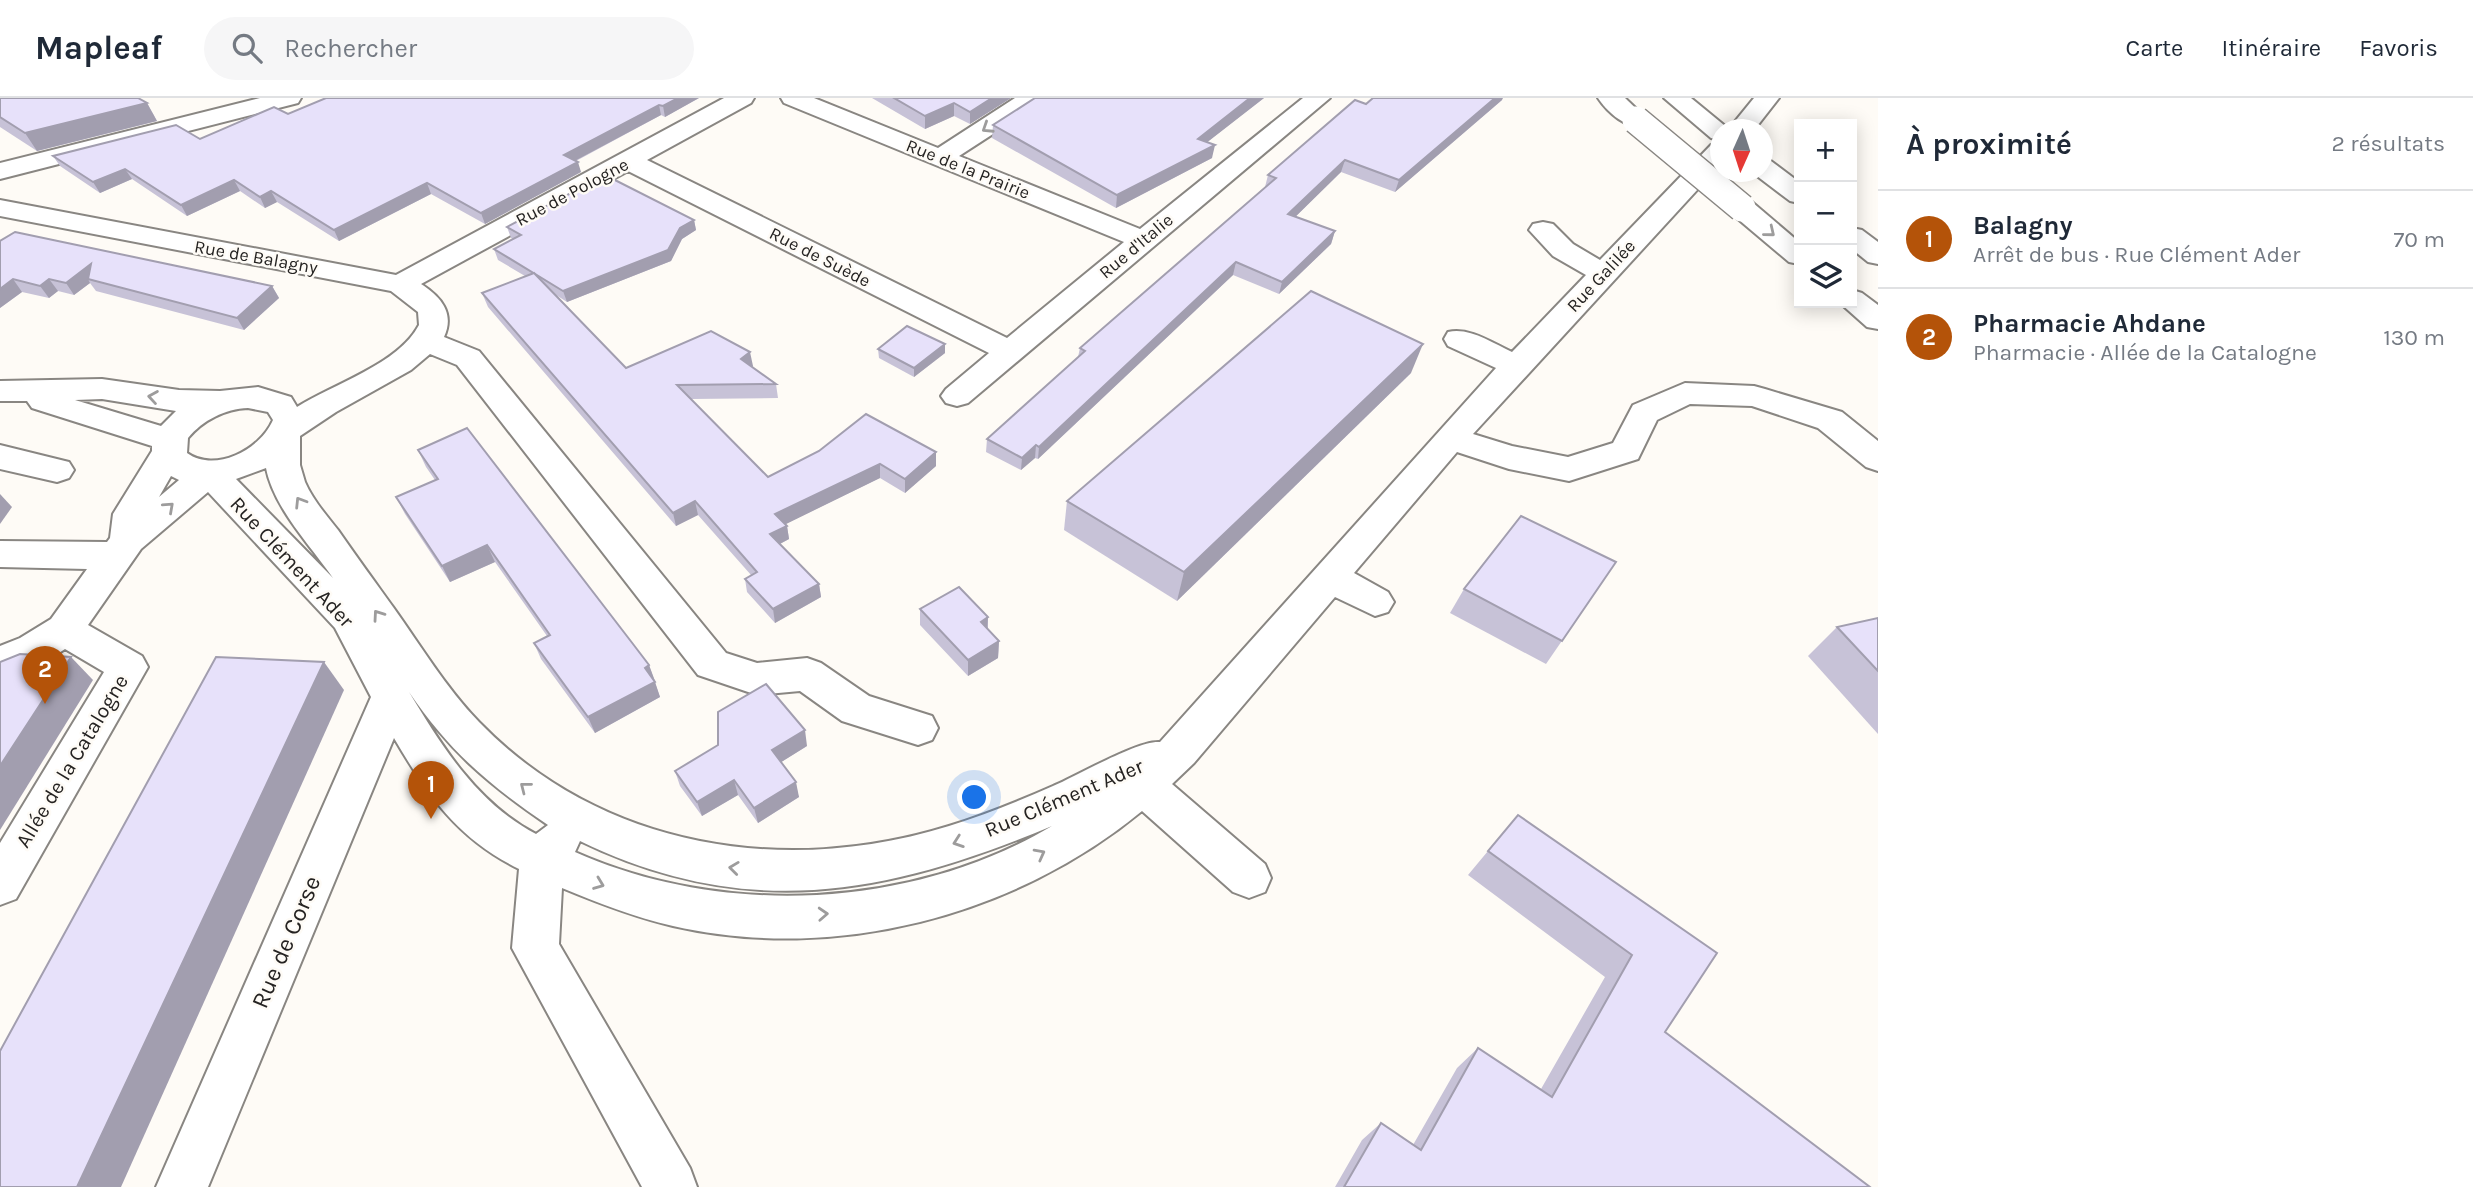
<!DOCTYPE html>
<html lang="fr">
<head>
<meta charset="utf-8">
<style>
	body { margin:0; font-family:Karla,sans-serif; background:#f6f6f7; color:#1f2937 }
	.controls { position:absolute; right:21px; top:21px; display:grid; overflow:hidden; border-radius:0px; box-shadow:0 4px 18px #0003 }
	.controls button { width:63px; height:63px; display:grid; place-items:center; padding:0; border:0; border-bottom:2px solid #e0e1e3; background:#fff; color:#1f2937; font:35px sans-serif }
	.compass { position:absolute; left:1710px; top:21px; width:63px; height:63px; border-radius:50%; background:#fff; box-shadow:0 4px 18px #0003; rotate:183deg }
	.you { position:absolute; left:975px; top:700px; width:24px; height:24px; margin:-18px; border:5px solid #fff; border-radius:50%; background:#1a73e8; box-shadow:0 0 0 10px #1a73e833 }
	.badge { display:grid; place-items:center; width:46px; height:46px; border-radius:50%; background:#b45309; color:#fff; font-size:23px; font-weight:700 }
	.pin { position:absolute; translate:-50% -58px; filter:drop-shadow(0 2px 4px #0008) }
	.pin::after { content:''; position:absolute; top:37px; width:24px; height:21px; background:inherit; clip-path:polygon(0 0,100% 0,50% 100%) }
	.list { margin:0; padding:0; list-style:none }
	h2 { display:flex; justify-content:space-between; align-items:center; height:91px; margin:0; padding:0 28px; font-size:30px }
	h2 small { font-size:23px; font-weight:400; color:#747a83 }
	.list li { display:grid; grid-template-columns:46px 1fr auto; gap:21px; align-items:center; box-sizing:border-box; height:98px; padding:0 28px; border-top:2px solid #e0e1e3 }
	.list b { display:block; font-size:26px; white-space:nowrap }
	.list p { margin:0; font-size:23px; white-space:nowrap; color:#747a83 }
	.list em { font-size:23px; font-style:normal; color:#747a83 }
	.icon { flex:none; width:38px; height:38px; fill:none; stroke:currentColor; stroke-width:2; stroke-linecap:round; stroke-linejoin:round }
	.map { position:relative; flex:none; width:1878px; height:1089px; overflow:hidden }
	header { display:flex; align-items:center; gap:42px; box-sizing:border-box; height:98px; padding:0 35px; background:#fff; border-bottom:2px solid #e0e1e3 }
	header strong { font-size:33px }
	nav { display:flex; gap:38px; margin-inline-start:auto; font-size:24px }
	.search { width:490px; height:63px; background:#f6f6f7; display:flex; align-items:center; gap:18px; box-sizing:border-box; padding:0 24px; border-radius:38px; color:#747a83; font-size:26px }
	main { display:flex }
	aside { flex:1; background:#fff }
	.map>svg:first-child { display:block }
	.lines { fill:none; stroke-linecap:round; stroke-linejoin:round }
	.minor-casing { stroke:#898682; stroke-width:4 }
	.highway-casing { stroke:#898682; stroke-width:4 }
	.minor { fill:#fff; fill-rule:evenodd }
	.highway { fill:#fff; fill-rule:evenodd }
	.highway-bridge-casing { stroke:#898682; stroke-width:30; stroke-linecap:butt }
	.highway-bridge { stroke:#fff; stroke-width:27 }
	.wall { fill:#c7c2d7 }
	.shaded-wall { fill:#a29eaf }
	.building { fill:#e7e1fa; stroke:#a29eaf; stroke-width:2 }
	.oneway { stroke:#9d9c9c }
	.labels { text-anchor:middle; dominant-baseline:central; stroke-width:5; stroke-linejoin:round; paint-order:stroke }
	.far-street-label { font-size:18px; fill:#252322; stroke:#fefbf6 }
	.street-label { font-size:21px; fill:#252322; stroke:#fefbf6 }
	.near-street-label { font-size:24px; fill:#252322; stroke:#fefbf6 }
</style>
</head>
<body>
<header>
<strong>Mapleaf</strong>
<div class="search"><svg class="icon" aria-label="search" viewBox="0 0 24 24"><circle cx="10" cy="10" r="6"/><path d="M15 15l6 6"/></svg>Rechercher</div>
<nav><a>Carte</a><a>Itinéraire</a><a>Favoris</a></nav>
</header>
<main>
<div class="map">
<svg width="1878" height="1089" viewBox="0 0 1878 1089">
	<rect width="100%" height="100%" fill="#fefbf6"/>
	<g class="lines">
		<g class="minor-casing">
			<g id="minor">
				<polygon points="260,0 301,0 298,5 0,81 0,65"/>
				<path d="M724 0H754L751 5 647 62 1007 240 1124 144 784 5 781 0H814L938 50 1015 0H1044L1041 5 959 58 1140 131 1303 0H1330L968 305 957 308 946 305 941 298 946 291 989 255 628 73 421 186C441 199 455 215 444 239L479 253 726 555 757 565 807 560 821 565 869 598 932 618 938 630 932 642 918 647 842 623 800 593 757 597 698 577 457 267 430 256 411 272 336 314 300 338V367L305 384C313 402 326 417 338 432 356 458 375 484 393 509 421 548 446 590 479 624 602 751 785 779 949 728 985 717 1019 703 1053 688 1077 678 1138 642 1160 644L1496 270 1448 248 1444 241 1448 234C1470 229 1492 245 1512 254L1586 177 1553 158 1529 132 1533 126 1543 124 1553 126 1573 146 1600 162 1711 47 1720 44V67L1473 336 1512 348 1568 359 1613 345 1633 307 1685 285 1754 288 1765 291 1842 314 1878 343V373L1866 369 1818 330 1752 308 1690 306 1657 322 1638 361 1569 383 1509 371 1457 354 1354 475 1388 494 1394 504 1388 514 1375 518 1335 499 1194 665 1172 686 1265 766 1271 780 1265 794 1249 800 1233 794 1142 713C1015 818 835 865 673 828 634 819 598 805 562 790L559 846 690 1070 697 1089H642L512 850 519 771C458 741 428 698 394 640L208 1089H156L371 599 335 530 208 394 141 451 88 527 142 558 148 569 16 801 0 807V745L104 574 65 551 48 562 0 581V548L20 540 51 521 87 471 0 469V443L107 444 110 440 113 416 152 353V348L32 310 27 303H0V283L102 281 179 292 220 293 258 289 291 299 297 309C333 286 399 266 419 227L418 214 391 193 0 118V102L396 177ZM102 301 176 313 161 328 75 302ZM248 310 268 314 273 322C260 352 215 375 187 355L188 340C203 322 225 311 248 310ZM266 370C274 410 310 447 333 480L236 381ZM171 378 179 382 159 399ZM409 594C449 653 489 687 548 727L536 736C477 705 443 650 409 594ZM1052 728C911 811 724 820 575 754L580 743C747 824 887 797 1052 728Z"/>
				<polygon points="1754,0 1779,0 1754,32 1728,32"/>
				<polygon points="0,347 69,364 74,372 69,380 57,384 0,371"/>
			</g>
		</g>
		<g class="highway-casing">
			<g id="highway">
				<path d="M1598 0H1625L1648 22 1645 27C1627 32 1608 15 1598 0Z"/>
				<polygon points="1664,0 1691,0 1730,32 1720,32 1720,42 1711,40"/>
				<polygon points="1762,61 1771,63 1799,84 1799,105 1790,103 1753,75 1762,74"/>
				<polygon points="1742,102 1752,104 1799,144 1799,166 1789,164 1732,116 1728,110 1732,104"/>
				<polygon points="1852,130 1862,132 1878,144 1878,166 1868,164 1852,151"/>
				<polygon points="1852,192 1862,195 1878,207 1878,231 1867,229 1840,205 1852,205"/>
			</g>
		</g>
		<use href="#minor" class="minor"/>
		<use href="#highway" class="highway"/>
		<g class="highway-bridge-casing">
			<polyline id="highway-bridge" points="1636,22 1742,110"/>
		</g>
		<use href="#highway-bridge" class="highway-bridge"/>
	</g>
	<g class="wall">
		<polygon points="0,0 147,5 157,23 37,53 0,29"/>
		<polygon points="699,0 665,19 661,17 576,63 581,74 485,126 431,96 339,143 277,104 265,110 240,93 187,118 132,81 100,95 60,68 53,58 200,41 288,16"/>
		<polygon points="872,0 1011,0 970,26 954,18 925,31"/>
		<polygon points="1035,0 1264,0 1207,44 1212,60 1116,110 992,40 993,27"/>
		<polygon points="1502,2 1395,94 1341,74 1295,119 1335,133 1331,146 1279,196 1233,177 1038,361 1035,360 1021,372 986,354 987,341 1078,259 1080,250 1265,89 1268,77 1366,6"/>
		<polygon points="694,122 696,132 682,141 671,163 567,204 556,197 626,270 753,268 752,269 776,286 778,300 691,301 768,379 819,353 936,368 905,395 880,380 785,426 787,428 789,441 780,446 819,486 821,499 775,525 747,494 745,481 751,477 698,417 676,428 488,209 482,195 525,178 498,162 494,151 513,141 511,140 507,129"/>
		<polygon points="0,143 272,188 279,200 244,232 96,193 90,185 74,197 58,193 49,200 22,194 0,210"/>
		<polygon points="945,246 945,255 914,279 879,260 878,251"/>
		<polygon points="1411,275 1177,503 1064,432 1067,403"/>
		<polygon points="418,352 649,567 660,599 595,635 541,561 534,545 547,538 495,464 450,484 405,416 396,399 435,382 426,369"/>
		<polygon points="1616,464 1546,566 1450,515 1464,491"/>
		<polygon points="920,511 988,519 988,531 999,543 998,560 968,578 920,527"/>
		<polygon points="1878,520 1878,636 1808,558 1837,529"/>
		<polygon points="807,648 781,664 799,699 758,725 738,697 702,718 680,688 675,673"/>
		<polygon points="1488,753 1717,855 1665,934 1870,1089 1335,1089 1362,1042 1381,1025 1413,1047 1457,970 1478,950 1541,991 1605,879 1468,777"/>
	</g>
	<g class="shaded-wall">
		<polygon points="678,0 699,0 665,19 663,8"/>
		<polygon points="992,0 1011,0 970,26 970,14"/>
		<polygon points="1250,0 1264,0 1196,53 1198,41"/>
		<polygon points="1495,0 1503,0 1502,2 1395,94 1399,82"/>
		<polygon points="147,5 157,23 37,53 25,35"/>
		<polygon points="954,5 954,18 925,31 925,18"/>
		<polygon points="659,7 661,17 567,67 564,57"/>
		<polygon points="1215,47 1212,60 1116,110 1117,97"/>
		<polygon points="1345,62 1341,74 1285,129 1288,116"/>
		<polygon points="578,64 581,74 485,126 481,115"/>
		<polygon points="125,71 132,81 100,95 93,84"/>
		<polygon points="234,82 240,93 187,118 181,107"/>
		<polygon points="427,85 431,96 339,143 334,132"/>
		<polygon points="271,93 277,104 265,110 260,99"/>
		<polygon points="694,122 696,132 682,141 671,163 567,204 563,193"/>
		<polygon points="1335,133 1331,146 1279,196 1282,184"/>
		<polygon points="1236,164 1233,177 1038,361 1039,349"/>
		<polygon points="91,166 88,181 90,185 74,197 66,185"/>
		<polygon points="13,181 22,194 0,210 0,191"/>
		<polygon points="49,181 58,193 49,200 40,188"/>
		<polygon points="272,188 279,200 244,232 237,220"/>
		<polygon points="945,246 945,255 914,279 914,270"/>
		<polygon points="1423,246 1411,275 1177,503 1184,474"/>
		<polygon points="750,254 753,268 743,275 741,261"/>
		<polygon points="1036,347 1035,360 1021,372 1022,360"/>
		<polygon points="936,354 936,368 905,395 905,381"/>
		<polygon points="880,366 880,380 778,430 775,416"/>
		<polygon points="0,396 12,409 0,426"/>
		<polygon points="695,403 698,417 676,428 673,415"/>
		<polygon points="787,428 789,441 772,450 770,436"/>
		<polygon points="487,447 495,464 450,484 442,468"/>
		<polygon points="819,486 821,499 775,525 773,511"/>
		<polygon points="988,519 987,536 981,524"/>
		<polygon points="999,543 998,560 968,578 968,562"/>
		<polygon points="71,559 93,582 0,732 0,668"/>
		<polygon points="324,564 344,592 121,1089 77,1089"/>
		<polygon points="649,567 655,583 645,570"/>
		<polygon points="655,584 660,599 595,635 588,619"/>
		<polygon points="805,632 807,648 775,668 772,652"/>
		<polygon points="734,682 738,697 702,718 697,704"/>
		<polygon points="796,684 799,699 758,725 754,710"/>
	</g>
	<g class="building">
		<polygon points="0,0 138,0 147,5 25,35 0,19"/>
		<polygon points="326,0 678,0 663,8 659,7 564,57 578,64 481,115 427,85 334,132 271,93 260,99 234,82 181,107 125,71 93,84 53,58 176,27 200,41 274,9 288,16"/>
		<polygon points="894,0 992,0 970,14 954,5 925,18"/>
		<polygon points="1035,0 1250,0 1198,41 1215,47 1117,97 993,27"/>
		<polygon points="1373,0 1495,0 1399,82 1345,62 1288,116 1335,133 1282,184 1236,164 1039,349 1036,347 1022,360 987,341 1085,253 1080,250 1276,80 1268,77 1355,2 1366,6"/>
		<polygon points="605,77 694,122 680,130 668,152 563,193 494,151 521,137 507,129"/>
		<polygon points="15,134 272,188 237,220 88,181 91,166 66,185 49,181 40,188 13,181 0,191 0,143"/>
		<polygon points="534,175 626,270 711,233 750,254 741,261 776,286 677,287 768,379 819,353 866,316 936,354 905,381 880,366 775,416 787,428 770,436 819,486 773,511 745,481 757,474 695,403 673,415 482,195"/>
		<polygon points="1311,193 1423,246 1184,474 1067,403"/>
		<polygon points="907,228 945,246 914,270 878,251"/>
		<polygon points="467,330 633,546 649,567 645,570 655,584 588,619 534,545 550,537 487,447 442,468 396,399 438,381 418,352"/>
		<polygon points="1521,418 1616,464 1562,543 1464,491"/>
		<polygon points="959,489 988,519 981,524 999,543 968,562 920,511"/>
		<polygon points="1878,520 1878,573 1837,529"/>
		<polygon points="20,556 71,559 0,668 0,564"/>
		<polygon points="216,559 324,564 77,1089 0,1089 0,953"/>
		<polygon points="766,586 805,632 772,652 796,684 754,710 734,682 697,704 675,673 718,647 718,614"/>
		<polygon points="1518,717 1717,855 1665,934 1870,1089 1344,1089 1381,1025 1421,1052 1478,950 1552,999 1632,857 1488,753"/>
	</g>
	<defs><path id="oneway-chevron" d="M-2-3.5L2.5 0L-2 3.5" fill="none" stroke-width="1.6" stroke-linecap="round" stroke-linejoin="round" transform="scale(1.75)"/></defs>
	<g class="oneway">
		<use href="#oneway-chevron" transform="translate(987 30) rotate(147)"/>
		<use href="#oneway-chevron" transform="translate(1770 134) rotate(39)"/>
		<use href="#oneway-chevron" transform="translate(153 299) rotate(-171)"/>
		<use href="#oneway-chevron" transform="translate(300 404) rotate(-122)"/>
		<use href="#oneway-chevron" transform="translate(169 409) rotate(-42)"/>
		<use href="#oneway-chevron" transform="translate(378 517) rotate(-125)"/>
		<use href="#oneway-chevron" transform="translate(525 689) rotate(-142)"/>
		<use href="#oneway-chevron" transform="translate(958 744) rotate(161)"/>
		<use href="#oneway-chevron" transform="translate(1040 756) rotate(-28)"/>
		<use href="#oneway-chevron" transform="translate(734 770) rotate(-173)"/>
		<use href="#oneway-chevron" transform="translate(599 786) rotate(21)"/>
		<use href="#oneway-chevron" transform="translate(823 816) rotate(-3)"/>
	</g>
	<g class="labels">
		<g class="far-street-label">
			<text transform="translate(968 71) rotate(22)">Rue de la Prairie</text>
			<text transform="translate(572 94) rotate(-28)">Rue de Pologne</text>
			<text transform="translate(1136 148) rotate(-40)">Rue d'Italie</text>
			<text transform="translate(256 159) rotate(10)">Rue de Balagny</text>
			<text transform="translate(820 159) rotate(27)">Rue de Suède</text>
			<text transform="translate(1601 178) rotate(-47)">Rue Galilée</text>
		</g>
		<g class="street-label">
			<text transform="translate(292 464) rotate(47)">Rue Clément Ader</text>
			<text transform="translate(72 663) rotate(-59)">Allée de la Catalogne</text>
			<text transform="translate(1064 700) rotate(-23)">Rue Clément Ader</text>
		</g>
		<g class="near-street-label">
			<text transform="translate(286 844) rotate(-67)">Rue de Corse</text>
		</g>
	</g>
</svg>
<div class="controls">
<button>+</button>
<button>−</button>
<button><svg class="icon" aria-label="layers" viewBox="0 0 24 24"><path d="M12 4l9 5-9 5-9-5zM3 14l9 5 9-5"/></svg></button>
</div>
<svg class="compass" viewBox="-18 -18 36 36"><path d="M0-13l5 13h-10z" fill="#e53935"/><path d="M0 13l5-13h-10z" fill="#747a83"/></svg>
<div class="you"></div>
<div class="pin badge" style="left:431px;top:721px">1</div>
<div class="pin badge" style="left:45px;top:606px">2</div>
</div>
<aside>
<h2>À proximité<small>2 résultats</small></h2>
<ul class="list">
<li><span class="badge">1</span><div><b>Balagny</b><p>Arrêt de bus · Rue Clément Ader</p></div><em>70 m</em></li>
<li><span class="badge">2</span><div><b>Pharmacie Ahdane</b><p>Pharmacie · Allée de la Catalogne</p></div><em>130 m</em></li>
</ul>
</aside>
</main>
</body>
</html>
